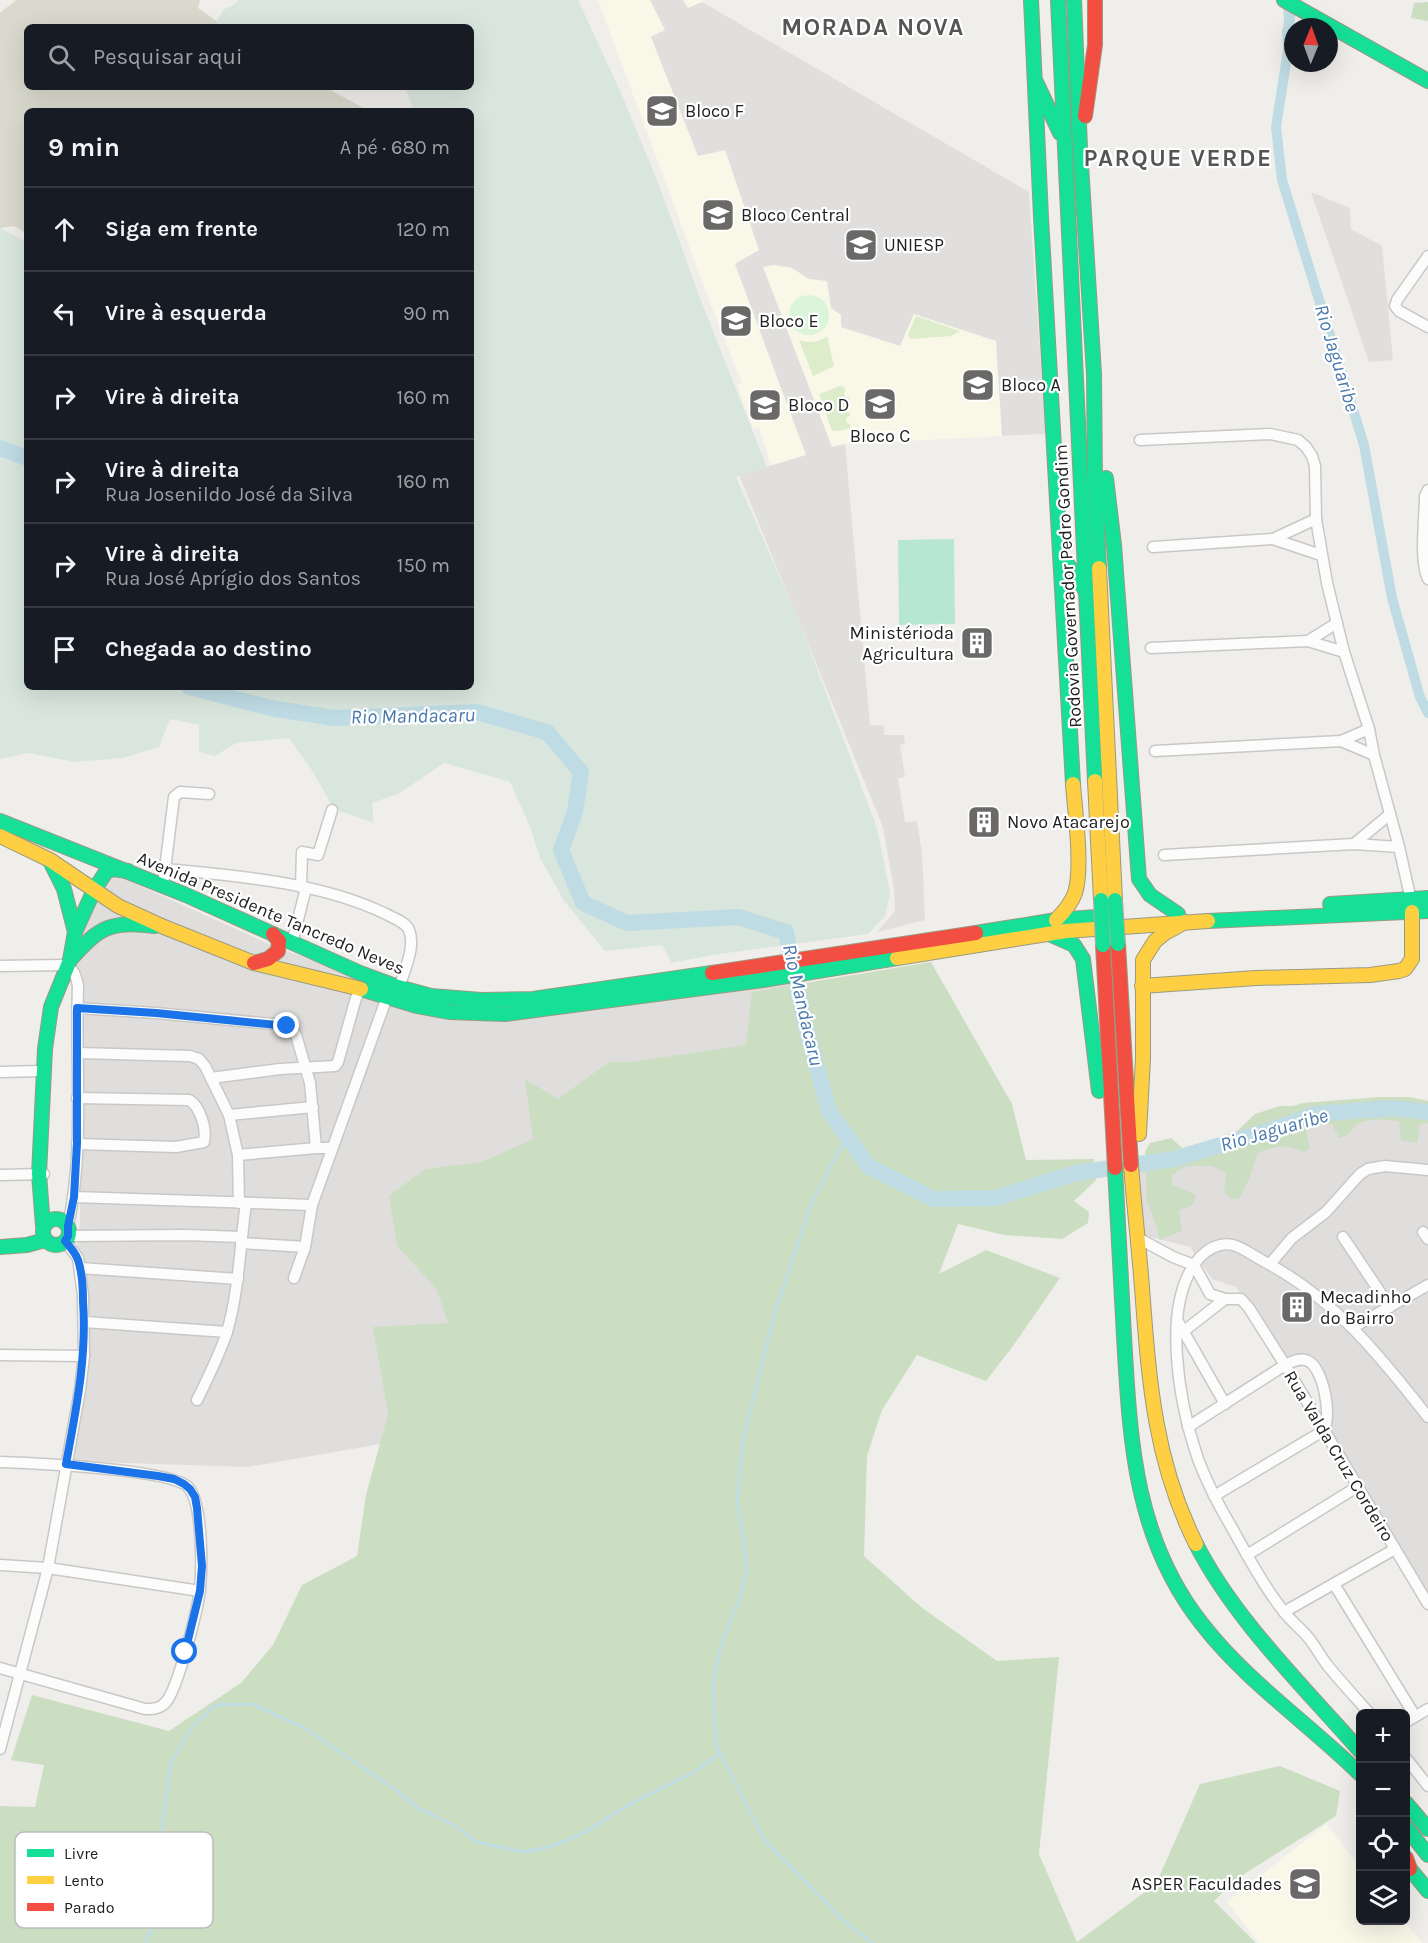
<!DOCTYPE html>
<html lang="pt">
<head>
<meta charset="utf-8">
<style>
	body { margin:0; font-family:Karla,sans-serif; background:#20242c; color:#f1f3f6 }
	.controls { position:absolute; right:18px; bottom:18px; display:grid; overflow:hidden; border-radius:9px; box-shadow:0 6px 24px #0002 }
	.controls button { width:54px; height:54px; display:grid; place-items:center; padding:0; border:0; border-bottom:2px solid #363941; background:#171b24; color:#f1f3f6; font:30px sans-serif }
	.compass { position:absolute; left:1284px; top:18px; width:54px; height:54px; border-radius:50%; background:#171b24; box-shadow:0 6px 24px #0002; rotate:1deg }
	.stop { position:absolute; width:18px; height:18px; margin:-14px; border:4px solid #1a73e8; border-radius:50%; background:#fff }
	.stop.end { background:#1a73e8; border-color:#fff; box-shadow:0 2px 6px #0008 }
	.list { margin:0; padding:0; list-style:none }
	h2 { display:flex; justify-content:space-between; align-items:center; height:78px; margin:0; padding:0 24px; font-size:26px }
	h2 small { font-size:20px; font-weight:400; color:#9ea1a6 }
	.list li { display:grid; grid-template-columns:39px 1fr auto; gap:18px; align-items:center; box-sizing:border-box; height:84px; padding:0 24px; border-top:2px solid #363941 }
	.list b { display:block; font-size:22px; white-space:nowrap }
	.list p { margin:0; font-size:20px; white-space:nowrap; color:#9ea1a6 }
	.list em { font-size:20px; font-style:normal; color:#9ea1a6 }
	.icon { flex:none; width:33px; height:33px; fill:none; stroke:currentColor; stroke-width:2; stroke-linecap:round; stroke-linejoin:round }
	.map { position:relative; flex:none; width:1428px; height:1943px; overflow:hidden }
	.search { position:absolute; background:#171b24; box-shadow:0 6px 24px #0002; left:24px; top:24px; width:450px; height:66px; display:flex; align-items:center; gap:15px; box-sizing:border-box; padding:0 21px; border-radius:9px; color:#9ea1a6; font-size:22px }
	.panel { position:absolute; background:#171b24; box-shadow:0 6px 24px #0002; left:24px; top:108px; width:450px; height:582px; border-radius:9px }
	.map>svg:first-child { display:block }
	.residential { fill:#dfdedc }
	.education { fill:#f8f7e8 }
	.construction { fill:#d9d9cd }
	.grass { fill:#ddeccb }
	.forest { fill:#cbdec1 }
	.wetland { fill:#d9e6de }
	.park { fill:#daf5da }
	.pitch { fill:#b7e6d2 }
	.parking { fill:#e0dfde }
	.water { fill:#bfdbe3 }
	.lines { fill:none; stroke-linecap:round; stroke-linejoin:round }
	.stream { stroke:#bfdbe3; stroke-width:3 }
	.canal { stroke:#bfdbe3; stroke-width:10 }
	.river { stroke:#bfdbe3; stroke-width:16 }
	.street-casing { stroke:#c9c8c7; stroke-width:13 }
	.fast-casing { stroke:#999a82; stroke-width:16 }
	.slow-casing { stroke:#999a82; stroke-width:16 }
	.jam-casing { stroke:#999a82; stroke-width:16 }
	.street { stroke:#fdfcfc; stroke-width:10 }
	.fast { stroke:#16e098; stroke-width:14 }
	.slow { stroke:#ffcf43; stroke-width:14 }
	.jam { stroke:#f24e42; stroke-width:14 }
	.fast-bridge-casing { stroke:#c5a2ac; stroke-width:16; stroke-linecap:butt }
	.fast-bridge { stroke:#16e098; stroke-width:14 }
	.route { stroke:#1a73e8; stroke-width:8 }
	.labels { text-anchor:middle; dominant-baseline:central; stroke-width:4.5; stroke-linejoin:round; paint-order:stroke }
	.poi-label { font-size:18px; fill:#222; stroke:#fff; text-anchor:start }
	.street-label { font-size:18px; fill:#222; stroke:#fff }
	.water-label { font-size:20px; font-style:italic; fill:#4a7aab; stroke:#fff }
	.district-label { font-size:24px; font-weight:bold; letter-spacing:1.5px; fill:#555; stroke:#fff }
	.key { fill:#fff; stroke:#bdbdbd; stroke-width:1.5 }
	.key-label { font-size:16px; fill:#222 }
</style>
</head>
<body>
<div class="map">
<svg width="1428" height="1943" viewBox="0 0 1428 1943">
	<rect width="100%" height="100%" fill="#f0eeeb"/>
	<g class="residential">
		<polygon points="109,872 278,948 394,989 469,1005 786,963 826,1040 633,1400 248,1467 65,1461 78,1352 75,1263 80,1223 80,1013 63,963"/>
		<polygon points="1397,1113 1428,1116 1428,1605 1326,1427 1319,1372 1309,1355 1287,1361 1236,1287 1212,1279 1190,1247 1131,1232 1130,1171 1164,1159 1311,1123"/>
	</g>
	<g class="education">
		<polygon points="598,0 702,0 702,3 1029,192 1046,434 845,444 771,466 759,427 753,429 737,385 742,383 708,297"/>
		<polygon points="1326,1824 1360,1866 1360,1920 1404,1921 1422,1943 1259,1943 1227,1902"/>
	</g>
	<polygon class="construction" points="16,0 200,0 198,8 225,27 27,27 27,87 325,87 369,111 27,111 27,234 14,226 0,228 0,13"/>
	<g class="grass">
		<polygon points="916,316 960,331 951,336 910,339 908,334"/>
		<path d="M827 336 834 366 813 376 799 340C810 343 817 343 827 336Z"/>
		<polygon points="840,386 845,388 844,396 850,398 850,404 844,404 844,410 850,413 850,416 846,418 847,423 851,425 850,428 843,430 832,431 819,394"/>
	</g>
	<g class="forest">
		<polygon points="1428,2 1428,21 1411,18 1414,3"/>
		<polygon points="931,962 1012,1104 1026,1160 1094,1159 1096,1180 1074,1201 1089,1212 1088,1223 1062,1239 1004,1235 958,1224 939,1274 986,1250 1060,1278 1013,1346 986,1381 917,1355 882,1410 867,1456 864,1556 921,1607 997,1661 1059,1657 1039,1854 1077,1942 1156,1884 1200,1784 1280,1766 1340,1791 1336,1816 1238,1878 1214,1901 1256,1943 0,1943 0,1806 35,1807 44,1765 11,1760 32,1695 169,1731 241,1683 273,1645 302,1585 357,1556 366,1495 388,1414 373,1327 448,1323 436,1288 397,1246 389,1196 425,1169 482,1162 533,1139 525,1079 558,1099 609,1062 631,1062 746,1045 752,992"/>
		<path d="M1381 1097H1409L1428 1101V1123L1420 1125 1417 1143 1401 1140 1399 1122C1389 1119 1368 1118 1359 1124 1349 1130 1353 1134 1339 1138L1332 1124 1315 1125 1306 1132 1310 1149 1303 1152C1288 1143 1271 1146 1257 1154L1251 1174 1240 1198 1231 1199 1224 1191 1226 1173 1212 1166H1186L1172 1175V1185L1196 1195 1193 1205 1179 1210 1182 1231 1159 1240 1157 1228 1147 1201 1145 1152 1150 1143 1171 1138 1187 1152 1230 1138 1255 1114 1280 1106H1293L1303 1103Z"/>
	</g>
	<polygon class="wetland" points="238,0 578,0 621,93 661,190 698,293 767,467 736,477 797,616 877,828 890,893 885,916 868,934 712,955 672,963 662,945 605,951 564,901 540,858 530,827 510,782 444,763 400,793 372,803 374,823 334,809 313,772 289,738 236,743 215,756 199,752 199,725 170,719 159,747 123,758 74,762 29,753 0,759 0,228 27,242 27,687 471,687 471,111 414,111 406,90 403,87 471,87 471,27 215,27 223,10 238,2"/>
	<circle class="park" cx="809" cy="315" r="20"/>
	<polygon class="pitch" points="954,539 955,624 899,625 898,540"/>
	<g class="parking">
		<polygon points="650,0 683,0 688,8 702,2 1029,192 1046,434 1002,436 996,341 914,314 900,346 841,327 841,315 831,308 827,281 809,279 792,268 773,265 763,267 832,447 845,444 870,725 884,726 884,735 904,735 905,744 900,745 905,777 898,778 905,822 917,821 922,853 925,920 877,932 895,911 894,889 883,827 739,475 806,455 735,264 759,250 725,150 698,156 651,37 665,30"/>
		<polygon points="1311,192 1350,208 1351,229 1382,246 1393,360 1369,362"/>
	</g>
	<polygon class="water" points="1282,0 1295,0 1295,27 1293,27 1293,47 1283,43 1284,17"/>
	<g class="lines">
		<g class="stream">
			<polyline points="847,1135 812,1202 773,1319 743,1441 737,1500 744,1543 747,1571 740,1597 722,1641 713,1684 716,1745 765,1841 843,1920 872,1943"/>
			<polyline points="144,1943 166,1906 159,1847 171,1763 192,1727 216,1705 252,1704 306,1729 393,1788 418,1808 454,1825 477,1842 523,1852 549,1847 580,1835 632,1803 696,1771 719,1754"/>
		</g>
		<polyline class="canal" points="1287,30 1288,50 1276,127 1282,180 1364,445 1392,598 1420,697 1428,713"/>
		<g class="river">
			<polyline points="0,448 27,458"/>
			<polyline points="189,687 275,709 335,718 477,712 547,732 581,772 575,812 561,850 583,903 627,923 738,917 786,932 805,1024 829,1111 869,1167 933,1199 996,1198 1076,1173 1174,1159 1271,1130 1316,1114 1391,1108 1428,1112"/>
		</g>
		<g class="street-casing">
			<g id="street">
				<polyline points="1428,256 1397,300 1395,306 1399,311 1428,327"/>
				<polyline points="1140,440 1270,434 1298,440 1306,447 1312,456 1315,466 1316,519 1327,583 1344,652 1369,729 1374,755 1399,847 1411,900"/>
				<path d="M1428 490 1425 496C1425 517 1419 562 1428 579"/>
				<polyline points="1273,539 1321,555"/>
				<polyline points="1153,547 1273,539 1316,519"/>
				<polyline points="1308,641 1337,623"/>
				<polyline points="1151,648 1308,641 1344,652"/>
				<polyline points="1341,741 1374,755"/>
				<polyline points="1155,751 1341,741 1369,729"/>
				<polyline points="1354,844 1390,814"/>
				<polyline points="1164,855 1354,844 1399,847"/>
				<path d="M165 869C238 876 320 882 386 914 393 918 406 922 409 930 416 947 404 971 399 988"/>
				<polyline points="163,885 174,797 180,792 209,794"/>
				<polyline points="301,887 302,852 318,855 332,810"/>
				<polyline points="292,943 306,888"/>
				<path d="M0 966 62 965C74 968 76 975 78 986 75 1066 85 1148 68 1226"/>
				<polyline points="77,1008 156,1013 273,1024 287,1026 293,1030 296,1035 310,1083 316,1148 332,1148"/>
				<polyline points="78,1053 190,1056 199,1059 205,1066 229,1115 238,1155 239,1203"/>
				<polyline points="0,1072 44,1071"/>
				<polyline points="211,1078 280,1069 335,1066 338,1062 356,998 361,989"/>
				<path d="M77 1098 189 1100C200 1106 207 1129 204 1142L176 1147 77 1144"/>
				<polyline points="229,1115 313,1107"/>
				<polyline points="238,1155 316,1148"/>
				<polyline points="0,1175 44,1174"/>
				<polyline points="74,1197 312,1205"/>
				<polyline points="1423,1232 1428,1239"/>
				<polyline points="68,1236 186,1235 241,1237"/>
				<polyline points="1343,1237 1390,1307"/>
				<polyline points="1138,1238 1173,1257 1194,1265"/>
				<polyline points="241,1243 305,1247"/>
				<polyline points="1270,1264 1292,1238 1326,1212 1360,1174 1368,1169 1385,1166 1428,1170"/>
				<polyline points="1194,1265 1210,1294 1225,1299 1241,1299 1249,1308 1285,1365 1428,1604"/>
				<polyline points="80,1268 238,1279"/>
				<polyline points="294,1278 305,1247 312,1205 387,997"/>
				<polyline points="1177,1320 1225,1404"/>
				<polyline points="85,1322 227,1332"/>
				<polyline points="1354,1327 1428,1285"/>
				<polyline points="1184,1331 1225,1299"/>
				<polyline points="0,1355 84,1356"/>
				<path d="M197 1400C208 1378 219 1356 227 1332 239 1290 240 1246 246 1203"/>
				<path d="M1188 1427 1285 1365C1292 1362 1300 1357 1308 1361 1323 1367 1333 1418 1323 1431"/>
				<path d="M0 1462C30 1463 171 1469 188 1487 203 1503 202 1567 200 1589 198 1609 178 1688 166 1702 160 1709 153 1709 145 1709L0 1668"/>
				<polyline points="1214,1496 1323,1431"/>
				<polyline points="1247,1555 1357,1487"/>
				<polyline points="0,1565 48,1568 200,1591"/>
				<polyline points="1334,1584 1415,1716"/>
				<polyline points="1284,1612 1395,1549"/>
				<path d="M1370 1714C1356 1698 1341 1682 1328 1666 1320 1656 1315 1645 1307 1636 1300 1628 1291 1621 1285 1613 1266 1590 1247 1555 1232 1528 1219 1506 1207 1483 1198 1459 1180 1406 1159 1303 1200 1257 1209 1248 1220 1242 1233 1245 1244 1248 1255 1257 1265 1262 1334 1298 1381 1357 1428 1417"/>
				<polyline points="1406,1722 1428,1709"/>
				<polyline points="0,1749 48,1568 80,1390 84,1356 83,1295 78,1258 65,1241"/>
				<polyline points="1406,1758 1428,1786"/>
			</g>
		</g>
		<g class="fast-casing">
			<g id="fast">
				<polyline points="1031,0 1041,217 1073,784"/>
				<polyline points="1058,0 1095,781"/>
				<polyline points="1074,0 1080,148 1094,374 1095,483 1099,568"/>
				<polyline points="1284,0 1428,81"/>
				<polyline points="1036,82 1060,133"/>
				<polyline points="1106,478 1114,545 1139,879 1150,895 1178,914"/>
				<polyline points="1060,553 1085,590"/>
				<polyline points="0,821 186,895 360,973 398,987 431,996 481,1000 533,999 712,973"/>
				<polyline points="50,861 64,889 75,932"/>
				<polyline points="1330,904 1428,898"/>
				<polyline points="1208,921 1428,911"/>
				<polyline points="976,933 1056,920 1110,916"/>
				<polyline points="1049,934 1074,945 1083,959 1099,1091"/>
				<path d="M70 960C100 926 110 921 155 926"/>
				<polyline points="361,989 417,1006 449,1012 505,1014 763,980 897,958"/>
				<path d="M1115 1168C1118 1224 1121 1280 1124 1336 1130 1440 1134 1538 1202 1624 1247 1682 1308 1723 1360 1774"/>
				<circle cx="56" cy="1232" r="13"/>
				<polyline points="43,1226 39,1174 45,1049 51,1007 70,960 75,932 94,890 106,872 113,869 128,871"/>
				<polyline points="0,1247 27,1245 45,1240"/>
				<path d="M1196 1544C1234 1619 1305 1688 1360 1751"/>
				<polyline points="1406,1803 1428,1829"/>
				<polyline points="1406,1827 1428,1855"/>
				<polyline points="1410,1869 1428,1891"/>
			</g>
		</g>
		<g class="slow-casing">
			<g id="slow">
				<polyline points="1099,568 1115,900"/>
				<polyline points="1095,781 1101,900"/>
				<polyline points="0,836 50,860 118,906 164,927 254,963 361,989"/>
				<path d="M1056 920C1064 912 1071 904 1075 893 1083 868 1075 812 1073 784"/>
				<polyline points="897,958 1066,931 1208,921"/>
				<polyline points="1142,986 1256,978 1370,975 1399,971 1405,969 1412,959 1412,912"/>
				<polyline points="1139,1134 1143,1058 1143,960 1155,941 1165,933 1185,922"/>
				<path d="M1131 1165C1134 1206 1139 1247 1142 1288 1149 1380 1154 1460 1196 1544"/>
			</g>
		</g>
		<g class="jam-casing">
			<g id="jam">
				<polyline points="1085,116 1095,45 1095,0"/>
				<polyline points="1118,944 1131,1165"/>
				<polyline points="1103,945 1115,1168"/>
				<polyline points="254,963 268,959 278,951 279,941 273,934"/>
				<polyline points="712,973 976,933"/>
				<polyline points="1406,1858 1410,1869"/>
			</g>
		</g>
		<use href="#street" class="street"/>
		<use href="#fast" class="fast"/>
		<use href="#slow" class="slow"/>
		<use href="#jam" class="jam"/>
		<g class="fast-bridge-casing">
			<g id="fast-bridge">
				<polyline points="1101,900 1103,945"/>
				<polyline points="1115,900 1118,944"/>
			</g>
		</g>
		<use href="#fast-bridge" class="fast-bridge"/>
	</g>
	<g class="lines">
		<path class="route" d="M185 1652 200 1591 202 1566 197 1508 195 1497 190 1489 184 1484 174 1479 158 1476 66 1464C76 1409 87 1358 83 1301 83 1288 82 1272 78 1260 76 1253 70 1247 65 1241L68 1236V1226L74 1197 77 1143V1008L156 1013 287 1026"/>
	</g>
	<defs>
		<g id="university-square" transform="scale(1.725)"><rect x="-9" y="-9" width="18" height="18" rx="4" fill="#6a6968" stroke="#fff"/><path d="M0-5L7-2L0 1L-7-2ZM-4 1L0 2.5L4 1V4Q0 6-4 4Z" fill="#fff"/></g>
		<g id="building-square" transform="scale(1.725)"><rect x="-9" y="-9" width="18" height="18" rx="4" fill="#6a6968" stroke="#fff"/><path d="M-4-6H4V6H1V3H-1V6H-4ZM-2.5-4.3h1.7v1.8h-1.7ZM.8-4.3h1.7v1.8H.8ZM-2.5-1h1.7V.8h-1.7ZM.8-1h1.7V.8H.8Z" fill="#fff"/></g>
	</defs>
	<g fill-rule="evenodd">
		<use href="#university-square" x="662" y="111"/>
		<use href="#university-square" x="718" y="215"/>
		<use href="#university-square" x="861" y="245"/>
		<use href="#university-square" x="736" y="321"/>
		<use href="#university-square" x="978" y="385"/>
		<use href="#university-square" x="880" y="404"/>
		<use href="#university-square" x="765" y="405"/>
		<use href="#building-square" x="977" y="643"/>
		<use href="#building-square" x="984" y="822"/>
		<use href="#building-square" x="1297" y="1307"/>
		<use href="#university-square" x="1305" y="1884"/>
	</g>
	<g class="labels">
		<g class="poi-label">
			<text x="685" y="111">Bloco F</text>
			<text x="741" y="215">Bloco Central</text>
			<text x="884" y="245">UNIESP</text>
			<text x="759" y="321">Bloco E</text>
			<text x="1001" y="385">Bloco A</text>
			<text x="788" y="405">Bloco D</text>
			<text x="880" y="436" text-anchor="middle">Bloco C</text>
			<text x="954" y="633" text-anchor="end">Ministérioda<tspan x="954" dy="21">Agricultura</tspan></text>
			<text x="1007" y="822">Novo Atacarejo</text>
			<text x="1320" y="1297">Mecadinho<tspan x="1320" dy="21">do Bairro</tspan></text>
			<text x="1282" y="1884" text-anchor="end">ASPER Faculdades</text>
		</g>
		<g class="street-label">
			<text transform="translate(1068 586) rotate(-93)">Rodovia Governador Pedro Gondim</text>
			<text transform="translate(271 913) rotate(23)">Avenida Presidente Tancredo Neves</text>
			<text transform="translate(1339 1456) rotate(59)">Rua Valda Cruz Cordeiro</text>
		</g>
		<g class="water-label">
			<text transform="translate(1337 358) rotate(73)">Rio Jaguaribe</text>
			<text transform="translate(413 716) rotate(-1)">Rio Mandacaru</text>
			<text transform="translate(803 1005) rotate(77)">Rio Mandacaru</text>
			<text transform="translate(1274 1130) rotate(-16)">Rio Jaguaribe</text>
		</g>
		<g class="district-label">
			<text x="873" y="27">MORADA NOVA</text>
			<text x="1178" y="158">PARQUE VERDE</text>
		</g>
	</g>
	<rect x="15" y="1832" width="198" height="96" rx="9" class="key"/>
	<rect x="27" y="1849" width="27" height="8" fill="#16e098"/>
	<rect x="27" y="1876" width="27" height="8" fill="#ffcf43"/>
	<rect x="27" y="1903" width="27" height="8" fill="#f24e42"/>
	<g class="key-label">
		<text x="64" y="1859">Livre</text>
		<text x="64" y="1886">Lento</text>
		<text x="64" y="1913">Parado</text>
	</g>
</svg>
<div class="controls">
<button>+</button>
<button>−</button>
<button><svg class="icon" aria-label="locate" viewBox="0 0 24 24"><circle cx="12" cy="12" r="6"/><path d="M12 2v4M12 18v4M2 12h4M18 12h4"/></svg></button>
<button><svg class="icon" aria-label="layers" viewBox="0 0 24 24"><path d="M12 4l9 5-9 5-9-5zM3 14l9 5 9-5"/></svg></button>
</div>
<svg class="compass" viewBox="-18 -18 36 36"><path d="M0-13l5 13h-10z" fill="#e53935"/><path d="M0 13l5-13h-10z" fill="#9ea1a6"/></svg>
<div class="stop" style="left:185px;top:1652px"></div>
<div class="stop end" style="left:287px;top:1026px"></div>
<div class="search"><svg class="icon" aria-label="search" viewBox="0 0 24 24"><circle cx="10" cy="10" r="6"/><path d="M15 15l6 6"/></svg>Pesquisar aqui</div>
<section class="panel">
<h2>9 min<small>A pé · 680 m</small></h2>
<ul class="list">
<li><svg class="icon" aria-label="ahead" viewBox="0 0 24 24"><path d="M12 20V5M6 11l6-6 6 6"/></svg><div><b>Siga em frente</b></div><em>120 m</em></li>
<li><svg class="icon" aria-label="left" viewBox="0 0 24 24"><path d="M17 20v-9H6M10 6l-5 5 5 5"/></svg><div><b>Vire à esquerda</b></div><em>90 m</em></li>
<li><svg class="icon" aria-label="right" viewBox="0 0 24 24"><path d="M7 20v-9h11M14 6l5 5-5 5"/></svg><div><b>Vire à direita</b></div><em>160 m</em></li>
<li><svg class="icon" aria-label="right" viewBox="0 0 24 24"><path d="M7 20v-9h11M14 6l5 5-5 5"/></svg><div><b>Vire à direita</b><p>Rua Josenildo José da Silva</p></div><em>160 m</em></li>
<li><svg class="icon" aria-label="right" viewBox="0 0 24 24"><path d="M7 20v-9h11M14 6l5 5-5 5"/></svg><div><b>Vire à direita</b><p>Rua José Aprígio dos Santos</p></div><em>150 m</em></li>
<li><svg class="icon" aria-label="arrive" viewBox="0 0 24 24"><path d="M6 21V4h12l-3 4 3 4H6"/></svg><div><b>Chegada ao destino</b></div></li>
</ul>
</section>
</div>
</body>
</html>
